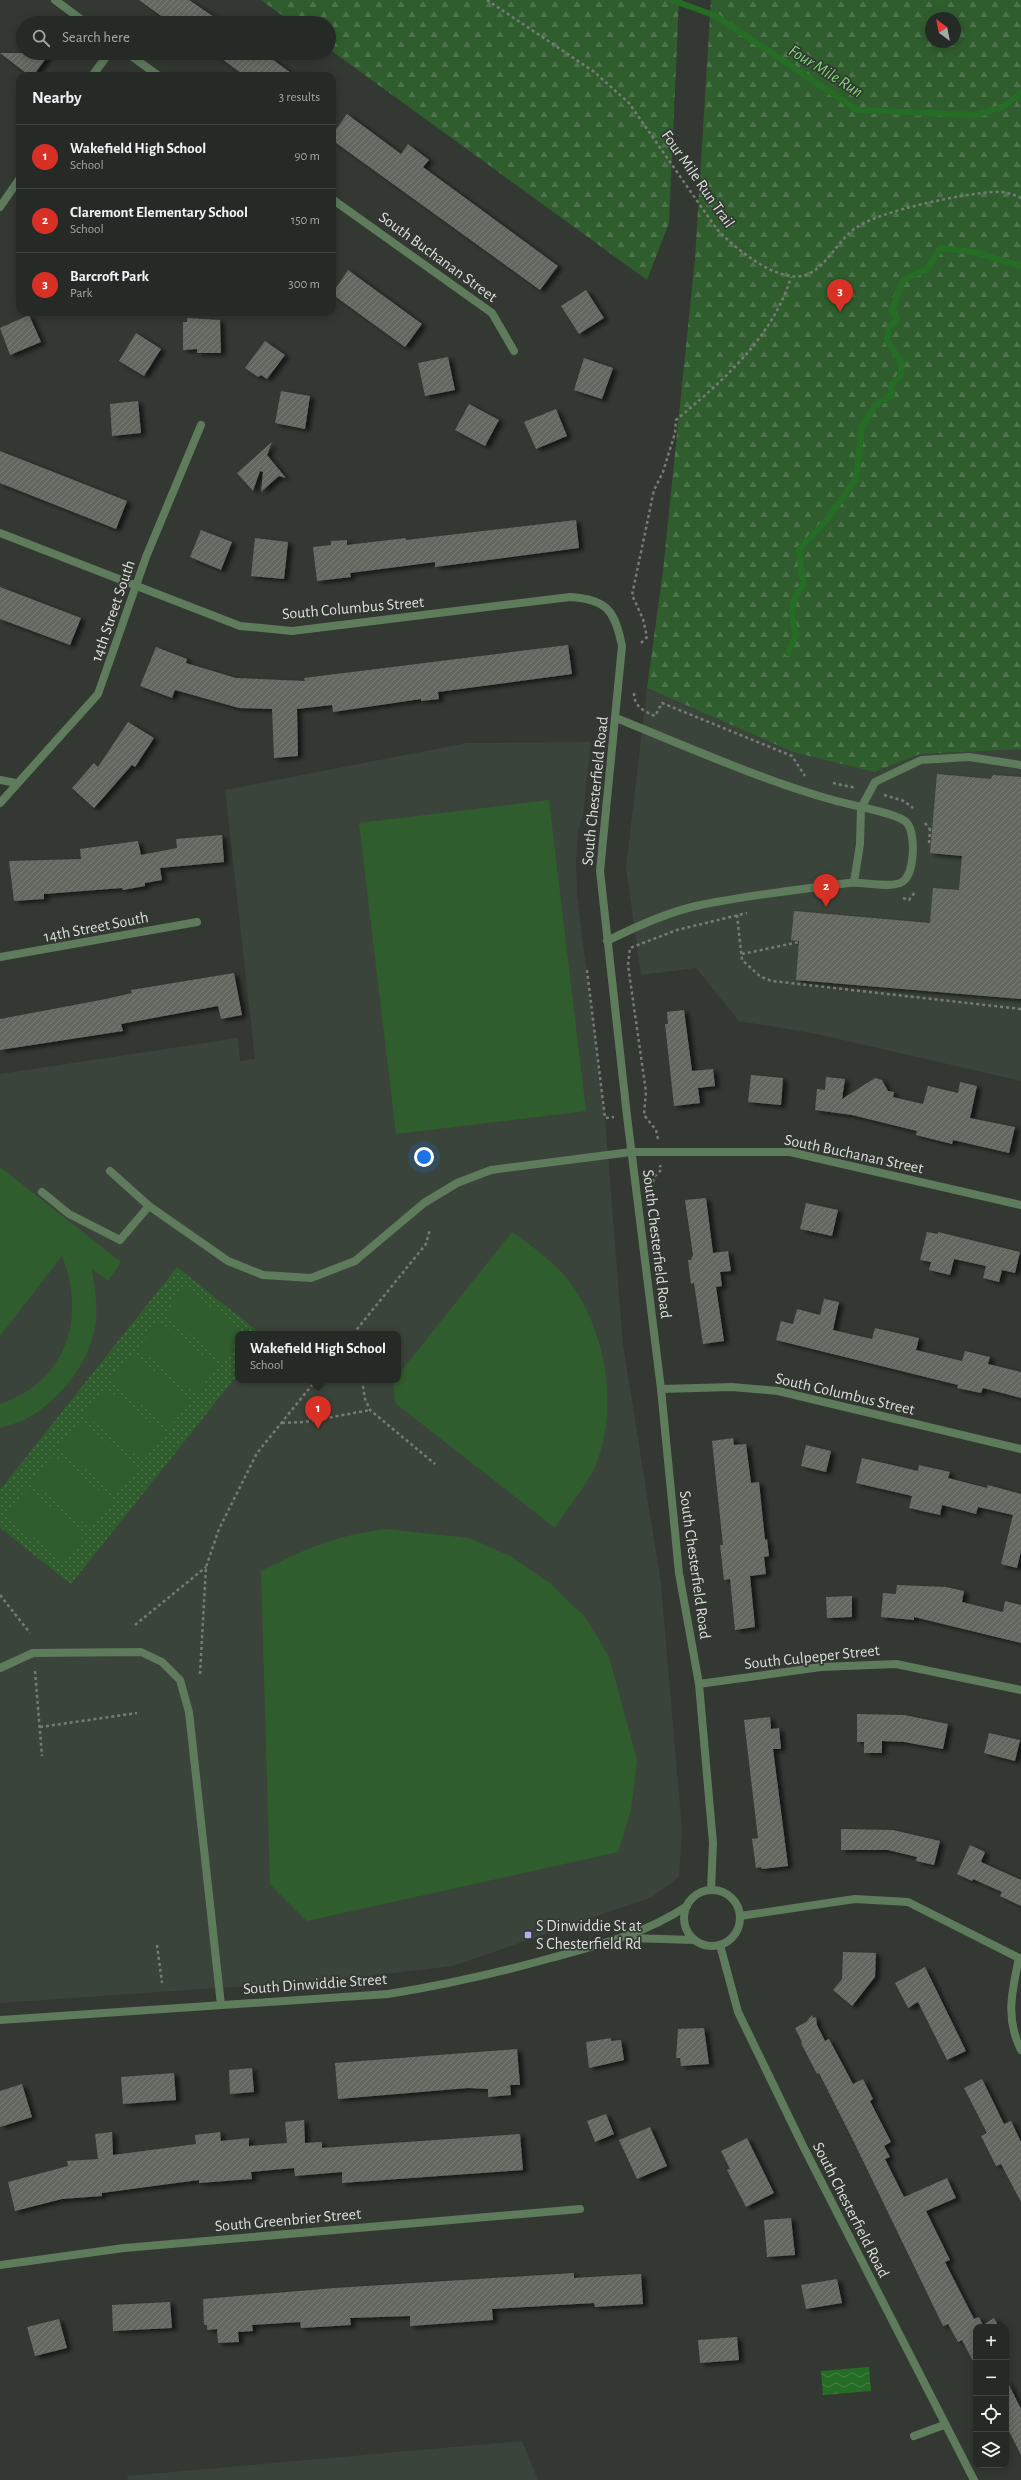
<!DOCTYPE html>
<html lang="en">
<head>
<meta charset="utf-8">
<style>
	body { margin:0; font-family:"Alegreya Sans",sans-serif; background:#323632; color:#f1f3f6 }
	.controls { position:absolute; right:12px; bottom:12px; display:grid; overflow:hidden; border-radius:8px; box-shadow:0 2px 10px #0003 }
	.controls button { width:36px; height:36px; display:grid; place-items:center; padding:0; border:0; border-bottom:1px solid #424643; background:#262a26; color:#f1f3f6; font:20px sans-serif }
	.compass { position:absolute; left:925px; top:12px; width:36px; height:36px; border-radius:50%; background:#262a26; box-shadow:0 2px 10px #0003; rotate:328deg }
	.you { position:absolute; left:424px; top:1157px; width:14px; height:14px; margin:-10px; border:3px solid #fff; border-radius:50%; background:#1a73e8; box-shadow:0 0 0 6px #1a73e833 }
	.badge { display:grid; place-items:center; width:26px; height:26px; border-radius:50%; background:#d93025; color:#fff; font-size:13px; font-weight:700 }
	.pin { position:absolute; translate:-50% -33px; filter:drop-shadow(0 1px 2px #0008) }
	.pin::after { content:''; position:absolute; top:21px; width:14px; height:12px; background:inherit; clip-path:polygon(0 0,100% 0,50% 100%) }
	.popup { position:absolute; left:235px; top:1331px; width:166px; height:52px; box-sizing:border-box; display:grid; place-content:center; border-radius:8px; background:#262a26; filter:drop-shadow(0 1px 3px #0005); font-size:13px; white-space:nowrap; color:#a4a7a7 }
	.popup b { font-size:15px; color:#f1f3f6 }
	.popup::after { content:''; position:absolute; left:50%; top:100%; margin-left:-8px; border:8px solid transparent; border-top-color:#262a26 }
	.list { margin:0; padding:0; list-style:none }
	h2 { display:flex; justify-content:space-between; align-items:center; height:52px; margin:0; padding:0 16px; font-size:17px }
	h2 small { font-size:13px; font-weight:400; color:#a4a7a7 }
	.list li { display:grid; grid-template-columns:26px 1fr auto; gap:12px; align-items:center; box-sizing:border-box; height:64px; padding:0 16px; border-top:1px solid #424643 }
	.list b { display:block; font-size:15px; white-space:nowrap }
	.list p { margin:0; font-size:13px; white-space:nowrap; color:#a4a7a7 }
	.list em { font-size:13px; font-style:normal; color:#a4a7a7 }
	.icon { flex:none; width:22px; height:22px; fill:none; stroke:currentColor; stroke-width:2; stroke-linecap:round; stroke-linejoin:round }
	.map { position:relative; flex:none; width:1021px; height:2480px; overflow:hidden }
	.search { position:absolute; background:#262a26; box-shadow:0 2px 10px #0003; left:16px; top:16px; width:320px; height:44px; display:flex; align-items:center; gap:10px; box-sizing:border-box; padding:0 14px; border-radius:22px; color:#a4a7a7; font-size:15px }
	.panel { position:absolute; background:#262a26; box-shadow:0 2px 10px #0003; left:16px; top:72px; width:320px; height:244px; border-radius:12px }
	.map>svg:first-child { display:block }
	.built { fill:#3b443a; fill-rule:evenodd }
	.grass { fill:url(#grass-dots) }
	.forest { fill:url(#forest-firs); fill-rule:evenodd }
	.garden { fill:#305d2e }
	.water { fill:url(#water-waves) }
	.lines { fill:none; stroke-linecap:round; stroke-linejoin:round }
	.stream { stroke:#256d25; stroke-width:6 }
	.building { fill:url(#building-hatch); filter:url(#shadow) }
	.path { stroke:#777b77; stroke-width:2.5; stroke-dasharray:3 3; stroke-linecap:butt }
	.service { stroke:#5e7b5c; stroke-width:8 }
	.minor { stroke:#5e7b5c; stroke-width:8 }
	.poi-dot { fill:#baaaf6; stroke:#333832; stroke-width:1.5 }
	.labels { text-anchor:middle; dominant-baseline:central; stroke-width:3.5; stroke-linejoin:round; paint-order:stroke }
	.street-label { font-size:16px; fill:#dcdfdc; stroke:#333832 }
	.poi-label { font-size:16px; fill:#dcdfdc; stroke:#333832; text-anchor:start }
	.water-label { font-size:17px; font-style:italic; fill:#7dd879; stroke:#333832 }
</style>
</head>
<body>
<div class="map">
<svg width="1021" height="2480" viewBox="0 0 1021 2480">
	<defs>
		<pattern id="grass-dots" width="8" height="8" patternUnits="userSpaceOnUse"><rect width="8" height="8" fill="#305d2e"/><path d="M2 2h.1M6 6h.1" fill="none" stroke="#4d744c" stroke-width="1.8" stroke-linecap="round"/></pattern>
		<pattern id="forest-firs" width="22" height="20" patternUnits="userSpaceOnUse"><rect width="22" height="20" fill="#305d2e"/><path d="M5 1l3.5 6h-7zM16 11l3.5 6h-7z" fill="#4d744c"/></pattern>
		<pattern id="water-waves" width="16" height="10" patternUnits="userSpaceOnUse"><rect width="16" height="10" fill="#256d25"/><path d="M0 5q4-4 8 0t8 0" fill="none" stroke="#448144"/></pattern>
		<pattern id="building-hatch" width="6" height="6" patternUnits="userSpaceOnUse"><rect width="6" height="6" fill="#626761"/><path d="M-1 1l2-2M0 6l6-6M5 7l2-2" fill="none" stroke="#787c77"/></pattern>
		<filter id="shadow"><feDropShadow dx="4.5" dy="2.5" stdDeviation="2" flood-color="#0009"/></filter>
	</defs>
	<rect width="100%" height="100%" fill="#333832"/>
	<g class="built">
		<polygon points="647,688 793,752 874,772 920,754 1021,748 1021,1081 817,1034 739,1021 696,968 641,975 626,867"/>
		<path d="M591 742 583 815 578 831 576 862 577 895 605 1118 623 1344 661 1584 682 1830 679 1877 652 1897 453 1966 333 1980 0 2003V1074L238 1038 240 1061 255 1059 225 790 467 743ZM238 1334H398V1380H238Z"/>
		<polygon points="522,2441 538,2480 128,2480 127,2476"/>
	</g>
	<polygon class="grass" points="177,1267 261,1334 238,1334 238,1374 71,1584 0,1528 0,1490"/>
	<g class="forest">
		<polygon points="261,0 679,0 669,223 647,280 329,49 329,23 293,23"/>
		<path d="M711 0H1021V749L920 754 874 772 793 752 647 688 663 571 695 258ZM931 18H955V42H931Z"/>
	</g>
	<g class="garden">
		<polygon points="549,800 586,1111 396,1134 359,823"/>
		<path d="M0 1167 121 1262 108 1281 92 1269C94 1287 99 1309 95 1327 88 1365 60 1400 26 1419 18 1423 8 1425 0 1428V1404C66 1382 87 1318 62 1256L0 1336Z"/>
		<path d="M512 1232C535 1248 561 1267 576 1291 607 1340 618 1410 596 1464 587 1486 568 1507 555 1528L395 1403 393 1381 398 1380V1375Z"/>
		<polygon points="186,1287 244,1333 238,1334 238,1341 223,1360 164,1314"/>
		<polygon points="159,1321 218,1367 196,1394 138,1348"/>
		<polygon points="133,1354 191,1400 170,1427 111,1381"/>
		<polygon points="106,1388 165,1434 143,1461 85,1415"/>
		<polygon points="80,1421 138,1467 117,1494 58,1448"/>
		<polygon points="53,1454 112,1501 90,1528 32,1482"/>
		<polygon points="27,1488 85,1534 64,1561 5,1515"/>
		<path d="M386 1529 469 1538 510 1556 551 1584 586 1618 609 1657 637 1760 631 1810 618 1852 307 1921 270 1884 261 1571C304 1549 337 1535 386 1529Z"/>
	</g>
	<polygon class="water" points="869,2367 871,2391 823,2395 821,2371"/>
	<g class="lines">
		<g class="stream">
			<polyline points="672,0 716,16 857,110 975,115 1003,107 1021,93"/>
			<polyline points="788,653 796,635 792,615 794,600 803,584 799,549 826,521 856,479 862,427 875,406 892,395 891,385 900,376 902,363 887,341 889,328 897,319 892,311 903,280 927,269 941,248 974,252 1021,266"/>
		</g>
	</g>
	<g class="building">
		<polygon points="139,0 189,0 223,23 171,23"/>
		<polygon points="0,53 50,53 33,76 30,76"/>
		<polygon points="214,53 264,53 295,76 245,76"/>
		<polygon points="347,114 401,154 408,144 429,160 423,167 558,266 540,290 332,140 332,135"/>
		<polygon points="348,270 422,324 405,347 332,294"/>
		<polygon points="586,290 604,318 579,334 561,306"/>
		<polygon points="29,315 41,342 10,355 0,328"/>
		<polygon points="187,318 220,320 221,353 197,353 197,349 183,350 183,322 187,322"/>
		<polygon points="136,333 161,349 144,376 119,361"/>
		<polygon points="265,341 285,355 267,379 261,375 258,377 245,368"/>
		<polygon points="448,357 455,390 425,396 418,363"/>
		<polygon points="584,358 613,368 602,399 574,390"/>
		<polygon points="281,391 310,396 305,429 275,423"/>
		<polygon points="138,401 141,433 112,436 110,404"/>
		<polygon points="469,404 499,420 485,446 455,430"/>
		<polygon points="556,409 567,436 536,449 524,422"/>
		<polygon points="272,442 267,455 286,478 279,476 261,492 263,472 260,471 253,491 237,473"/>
		<polygon points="0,451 127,501 116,529 0,483"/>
		<polygon points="576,520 579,548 435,567 435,562 397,567 350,573 351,577 317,581 313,547 331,545 331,541 347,540 347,545 406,538 406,540"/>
		<polygon points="201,530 232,542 221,570 190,557"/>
		<polygon points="255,538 288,542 284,579 251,576"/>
		<polygon points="0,587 81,618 70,645 0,619"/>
		<polygon points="568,645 572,674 438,692 439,699 421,701 421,699 333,712 332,705 297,709 298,756 274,758 272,709 239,708 175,690 172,698 140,686 156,647 187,659 186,663 236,678 305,681 304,678"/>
		<polygon points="128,722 154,738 135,767 132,765 94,808 72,788 94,763 98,767"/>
		<polygon points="937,774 991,779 993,775 1021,777 1021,999 796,980 799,941 791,940 794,911 930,923 933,888 959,890 962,856 930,853"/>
		<polygon points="222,835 224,862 160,868 162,880 145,883 145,886 123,890 122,888 44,894 44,899 14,901 9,861 81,859 80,849 138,841 141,855 177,848 176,839"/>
		<polygon points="234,973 242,1015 221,1019 218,1006 121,1024 123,1031 0,1050 0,1019 106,999 132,993 131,990"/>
		<polygon points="684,1010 692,1071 713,1069 715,1086 698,1088 700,1103 674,1106 665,1024 668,1024 667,1012"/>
		<polygon points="751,1075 783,1078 781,1105 748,1102"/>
		<polygon points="826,1077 845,1079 842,1099 875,1078 882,1080 888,1091 894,1092 893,1097 923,1104 928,1086 958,1093 960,1082 977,1086 970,1118 1015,1127 1009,1153 953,1140 952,1144 916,1135 917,1131 852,1115 815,1110 817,1089 825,1090"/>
		<polygon points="706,1198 713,1253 728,1251 731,1271 720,1272 722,1286 716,1287 724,1341 703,1344 694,1283 691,1284 688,1260 691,1260 693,1255 685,1200"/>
		<polygon points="806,1203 838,1210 832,1236 800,1229"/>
		<polygon points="927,1232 938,1234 938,1232 1020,1252 1015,1273 1002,1270 999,1282 983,1278 986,1266 954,1259 950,1275 929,1270 931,1262 920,1260"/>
		<polygon points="824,1299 839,1302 833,1330 872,1339 875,1328 919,1338 916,1350 962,1361 965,1351 990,1357 988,1364 1021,1372 1021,1398 983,1388 981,1393 957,1388 958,1385 776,1340 781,1321 793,1324 797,1309 820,1315"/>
		<polygon points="733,1438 734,1445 746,1444 751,1483 759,1482 765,1540 767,1539 769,1556 764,1557 766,1574 750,1576 755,1627 735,1630 730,1579 724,1580 720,1545 723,1545 712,1441"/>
		<polygon points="806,1445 831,1451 826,1472 801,1466"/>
		<polygon points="862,1458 918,1471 919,1465 950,1472 948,1478 987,1488 988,1485 1021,1494 1021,1551 1017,1568 1001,1564 1013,1515 978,1507 976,1514 942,1505 940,1515 909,1508 912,1496 856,1483"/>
		<polygon points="897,1585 946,1587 964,1591 962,1602 1003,1612 1005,1601 1021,1605 1021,1643 914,1617 914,1620 881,1617 883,1593 896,1594"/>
		<polygon points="852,1596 852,1617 827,1618 826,1597"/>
		<polygon points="857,1714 904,1715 948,1724 943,1749 904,1742 882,1741 882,1753 864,1753 864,1742 857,1742"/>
		<polygon points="770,1717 771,1729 779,1728 781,1749 773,1749 788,1866 762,1869 761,1867 756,1868 752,1839 758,1838 744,1720"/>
		<polygon points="989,1733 1020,1740 1015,1761 984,1753"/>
		<polygon points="841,1829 893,1830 940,1841 934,1865 916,1861 917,1857 888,1850 841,1850"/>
		<polygon points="970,1845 985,1852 981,1862 1021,1880 1021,1906 1000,1896 1002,1892 973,1879 972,1881 957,1874"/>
		<polygon points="843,1952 876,1953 875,1977 852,2006 833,1990 842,1979"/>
		<polygon points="925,1967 966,2051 947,2060 918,2002 908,2008 895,1983"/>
		<polygon points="812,2015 813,2018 816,2017 817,2025 825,2041 829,2039 853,2084 863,2079 873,2099 870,2101 891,2142 884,2146 890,2157 885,2159 904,2197 947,2178 956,2198 926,2211 950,2260 945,2262 974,2319 979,2317 983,2325 994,2318 999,2327 976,2327 976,2367 962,2340 958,2342 948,2324 943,2326 852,2138 819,2073 817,2074 801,2043 802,2042 795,2028 806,2022"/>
		<polygon points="704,2028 709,2064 681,2066 680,2058 676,2058 678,2029"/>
		<polygon points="611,2038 611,2041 621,2040 624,2060 589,2068 586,2042"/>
		<polygon points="517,2049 520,2085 510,2085 511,2095 488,2097 488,2089 468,2088 338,2099 335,2063"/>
		<polygon points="252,2068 254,2092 230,2094 229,2070"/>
		<polygon points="174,2073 176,2100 123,2104 121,2077"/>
		<polygon points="982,2079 1004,2124 1011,2121 1021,2142 1021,2202 1001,2164 996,2166 981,2136 987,2133 964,2088"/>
		<polygon points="22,2084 32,2117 0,2127 0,2091"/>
		<polygon points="606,2114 614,2134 595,2142 587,2121"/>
		<polygon points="304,2120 305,2143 322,2142 322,2148 520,2134 523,2170 342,2183 342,2172 295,2176 294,2168 251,2172 252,2179 199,2183 199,2180 161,2185 102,2193 102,2196 62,2199 15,2211 8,2182 68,2166 67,2161 98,2159 95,2134 112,2132 113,2155 196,2144 195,2135 220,2132 221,2141 249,2138 249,2146 287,2143 285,2122"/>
		<polygon points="650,2127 667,2166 637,2179 619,2140"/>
		<polygon points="747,2138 774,2193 746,2207 727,2170 730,2169 721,2151"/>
		<polygon points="791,2218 795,2255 767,2257 764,2220"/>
		<polygon points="574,2273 574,2278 641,2274 643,2304 595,2307 594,2303 492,2309 493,2320 410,2326 410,2316 350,2318 351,2325 301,2328 300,2322 252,2325 253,2331 238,2332 239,2342 218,2343 217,2329 207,2330 207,2325 204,2325 203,2299 335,2288"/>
		<polygon points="837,2279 842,2303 806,2309 801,2285"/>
		<polygon points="170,2302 172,2328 113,2331 112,2305"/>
		<polygon points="59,2319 67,2348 35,2356 27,2327"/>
		<polygon points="737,2337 739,2360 700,2363 698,2340"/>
		<polygon points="1006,2379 1021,2409 1021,2455 1006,2425"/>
	</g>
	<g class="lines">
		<g class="path">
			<path d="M487 0 593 71 629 103 716 228C734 248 784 290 812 272 830 261 840 238 857 227 880 211 965 193 995 192 1004 191 1012 194 1021 198"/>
			<path d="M641 643 647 637 643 619 632 595 654 490 663 472 675 433 676 420C723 381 773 337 791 277"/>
			<path d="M634 693C634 707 644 711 655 716L662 703 792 756 805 776"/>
			<polyline points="833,783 856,788"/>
			<polyline points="884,795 904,801 913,808"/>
			<polyline points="925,823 932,832"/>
			<polyline points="929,843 930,830"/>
			<polyline points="903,898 909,900 915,892"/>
			<polyline points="737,915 742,960 761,977 772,981 1021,1009"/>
			<polyline points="742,954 799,942"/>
			<polyline points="587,970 605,1118 614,1117"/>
			<polyline points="658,1139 656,1130 644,1115 646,1092 628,965 630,948 677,930 747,913"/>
			<polyline points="652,1188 654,1177 661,1170 660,1165"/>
			<polyline points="353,1334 426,1244 430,1229"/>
			<polyline points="362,1380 365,1399 370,1410 435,1464"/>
			<polyline points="282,1423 305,1422 370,1410"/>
			<polyline points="0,1595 30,1633"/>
			<polyline points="135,1625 206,1567"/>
			<polyline points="35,1671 42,1756"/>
			<polyline points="200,1674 206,1567 219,1529 257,1453 316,1380"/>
			<polyline points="40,1727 137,1713"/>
			<polyline points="157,1945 162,1983"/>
		</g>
		<g class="service">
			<polyline points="854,882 860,844 861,808 875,782 921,760 969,757 1021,765"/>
			<path d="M607 941C635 927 665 913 696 906 746 895 797 890 848 883 861 881 891 889 902 882 915 875 916 833 907 823 899 813 849 805 833 800 759 779 688 747 616 718"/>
			<polyline points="110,1171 149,1206 228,1261 263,1275 311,1278 355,1261 424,1203 457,1183 491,1170 631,1152"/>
			<polyline points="42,1192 69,1214 120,1240 149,1206"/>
			<polyline points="0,1668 33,1653 141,1652 162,1662 180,1680 189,1712 221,2005"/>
			<polyline points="914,2436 944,2425"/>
		</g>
		<g class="minor">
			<polyline points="55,0 86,23"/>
			<polyline points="127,53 159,76"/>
			<polyline points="92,76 109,53"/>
			<polyline points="332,199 492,313 514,351"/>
			<polyline points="0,207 20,178"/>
			<path d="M0 533 240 626 292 631 570 597C607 599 615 611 622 646L600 871 627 1116 661 1389 679 1573 699 1684 713 1843 711 1890"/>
			<polyline points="0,780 16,783"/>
			<polyline points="0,803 98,694 146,557 201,425"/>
			<polyline points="0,957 197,922"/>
			<polyline points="631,1152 790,1152 1021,1205"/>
			<polyline points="661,1389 732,1387 778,1391 1021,1449"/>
			<polyline points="699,1684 821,1667 896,1664 1021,1690"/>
			<circle cx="712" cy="1918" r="28"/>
			<polyline points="740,1916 855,1899 908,1902 1021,1959"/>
			<polyline points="629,1938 694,1940"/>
			<polyline points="720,1945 738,2012 803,2146 974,2480"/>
			<path d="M1019 1958C1012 1991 1005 2018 1021 2050"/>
			<path d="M0 2020 388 1994C444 1985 497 1973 551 1958 599 1945 645 1934 687 1906"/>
			<polyline points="0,2265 124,2248 580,2209"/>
		</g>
	</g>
	<rect class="poi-dot" x="524" y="1931" width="8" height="8" rx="2"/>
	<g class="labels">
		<g class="street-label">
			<text transform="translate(698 179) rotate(55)">Four Mile Run Trail</text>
			<text transform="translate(438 257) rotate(36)">South Buchanan Street</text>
			<text transform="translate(353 608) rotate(-5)">South Columbus Street</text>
			<text transform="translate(113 611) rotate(-71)">14th Street South</text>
			<text transform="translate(595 791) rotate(-84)">South Chesterfield Road</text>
			<text transform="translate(96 927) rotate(-11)">14th Street South</text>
			<text transform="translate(854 1154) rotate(12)">South Buchanan Street</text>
			<text transform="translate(657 1244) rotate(83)">South Chesterfield Road</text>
			<text transform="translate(845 1394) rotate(13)">South Columbus Street</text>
			<text transform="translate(695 1565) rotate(82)">South Chesterfield Road</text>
			<text transform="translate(812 1657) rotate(-6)">South Culpeper Street</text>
			<text transform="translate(315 1984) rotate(-4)">South Dinwiddie Street</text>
			<text transform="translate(851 2210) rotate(63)">South Chesterfield Road</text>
			<text transform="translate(288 2220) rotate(-5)">South Greenbrier Street</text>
		</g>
		<g class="poi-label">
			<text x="536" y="1926">S Dinwiddie St at<tspan x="536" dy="18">S Chesterfield Rd</tspan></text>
		</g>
		<g class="water-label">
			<text transform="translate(826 71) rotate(32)">Four Mile Run</text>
		</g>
	</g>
</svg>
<div class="controls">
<button>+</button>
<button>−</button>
<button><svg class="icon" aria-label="locate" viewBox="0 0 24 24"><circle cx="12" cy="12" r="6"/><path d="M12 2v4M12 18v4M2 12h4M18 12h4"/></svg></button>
<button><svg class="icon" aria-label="layers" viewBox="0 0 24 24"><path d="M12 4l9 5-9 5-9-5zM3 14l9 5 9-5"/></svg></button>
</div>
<svg class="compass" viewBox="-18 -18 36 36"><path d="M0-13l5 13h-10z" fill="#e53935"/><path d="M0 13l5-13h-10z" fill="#a4a7a7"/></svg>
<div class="you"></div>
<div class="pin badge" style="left:318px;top:1429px">1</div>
<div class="popup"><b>Wakefield High School</b>School</div>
<div class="pin badge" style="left:826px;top:907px">2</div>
<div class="pin badge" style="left:840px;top:312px">3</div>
<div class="search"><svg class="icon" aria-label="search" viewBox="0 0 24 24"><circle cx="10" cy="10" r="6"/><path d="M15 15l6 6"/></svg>Search here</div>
<section class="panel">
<h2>Nearby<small>3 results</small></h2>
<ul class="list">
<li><span class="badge">1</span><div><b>Wakefield High School</b><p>School</p></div><em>90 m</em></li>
<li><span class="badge">2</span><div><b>Claremont Elementary School</b><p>School</p></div><em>150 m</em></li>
<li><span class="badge">3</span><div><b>Barcroft Park</b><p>Park</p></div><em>300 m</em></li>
</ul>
</section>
</div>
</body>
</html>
